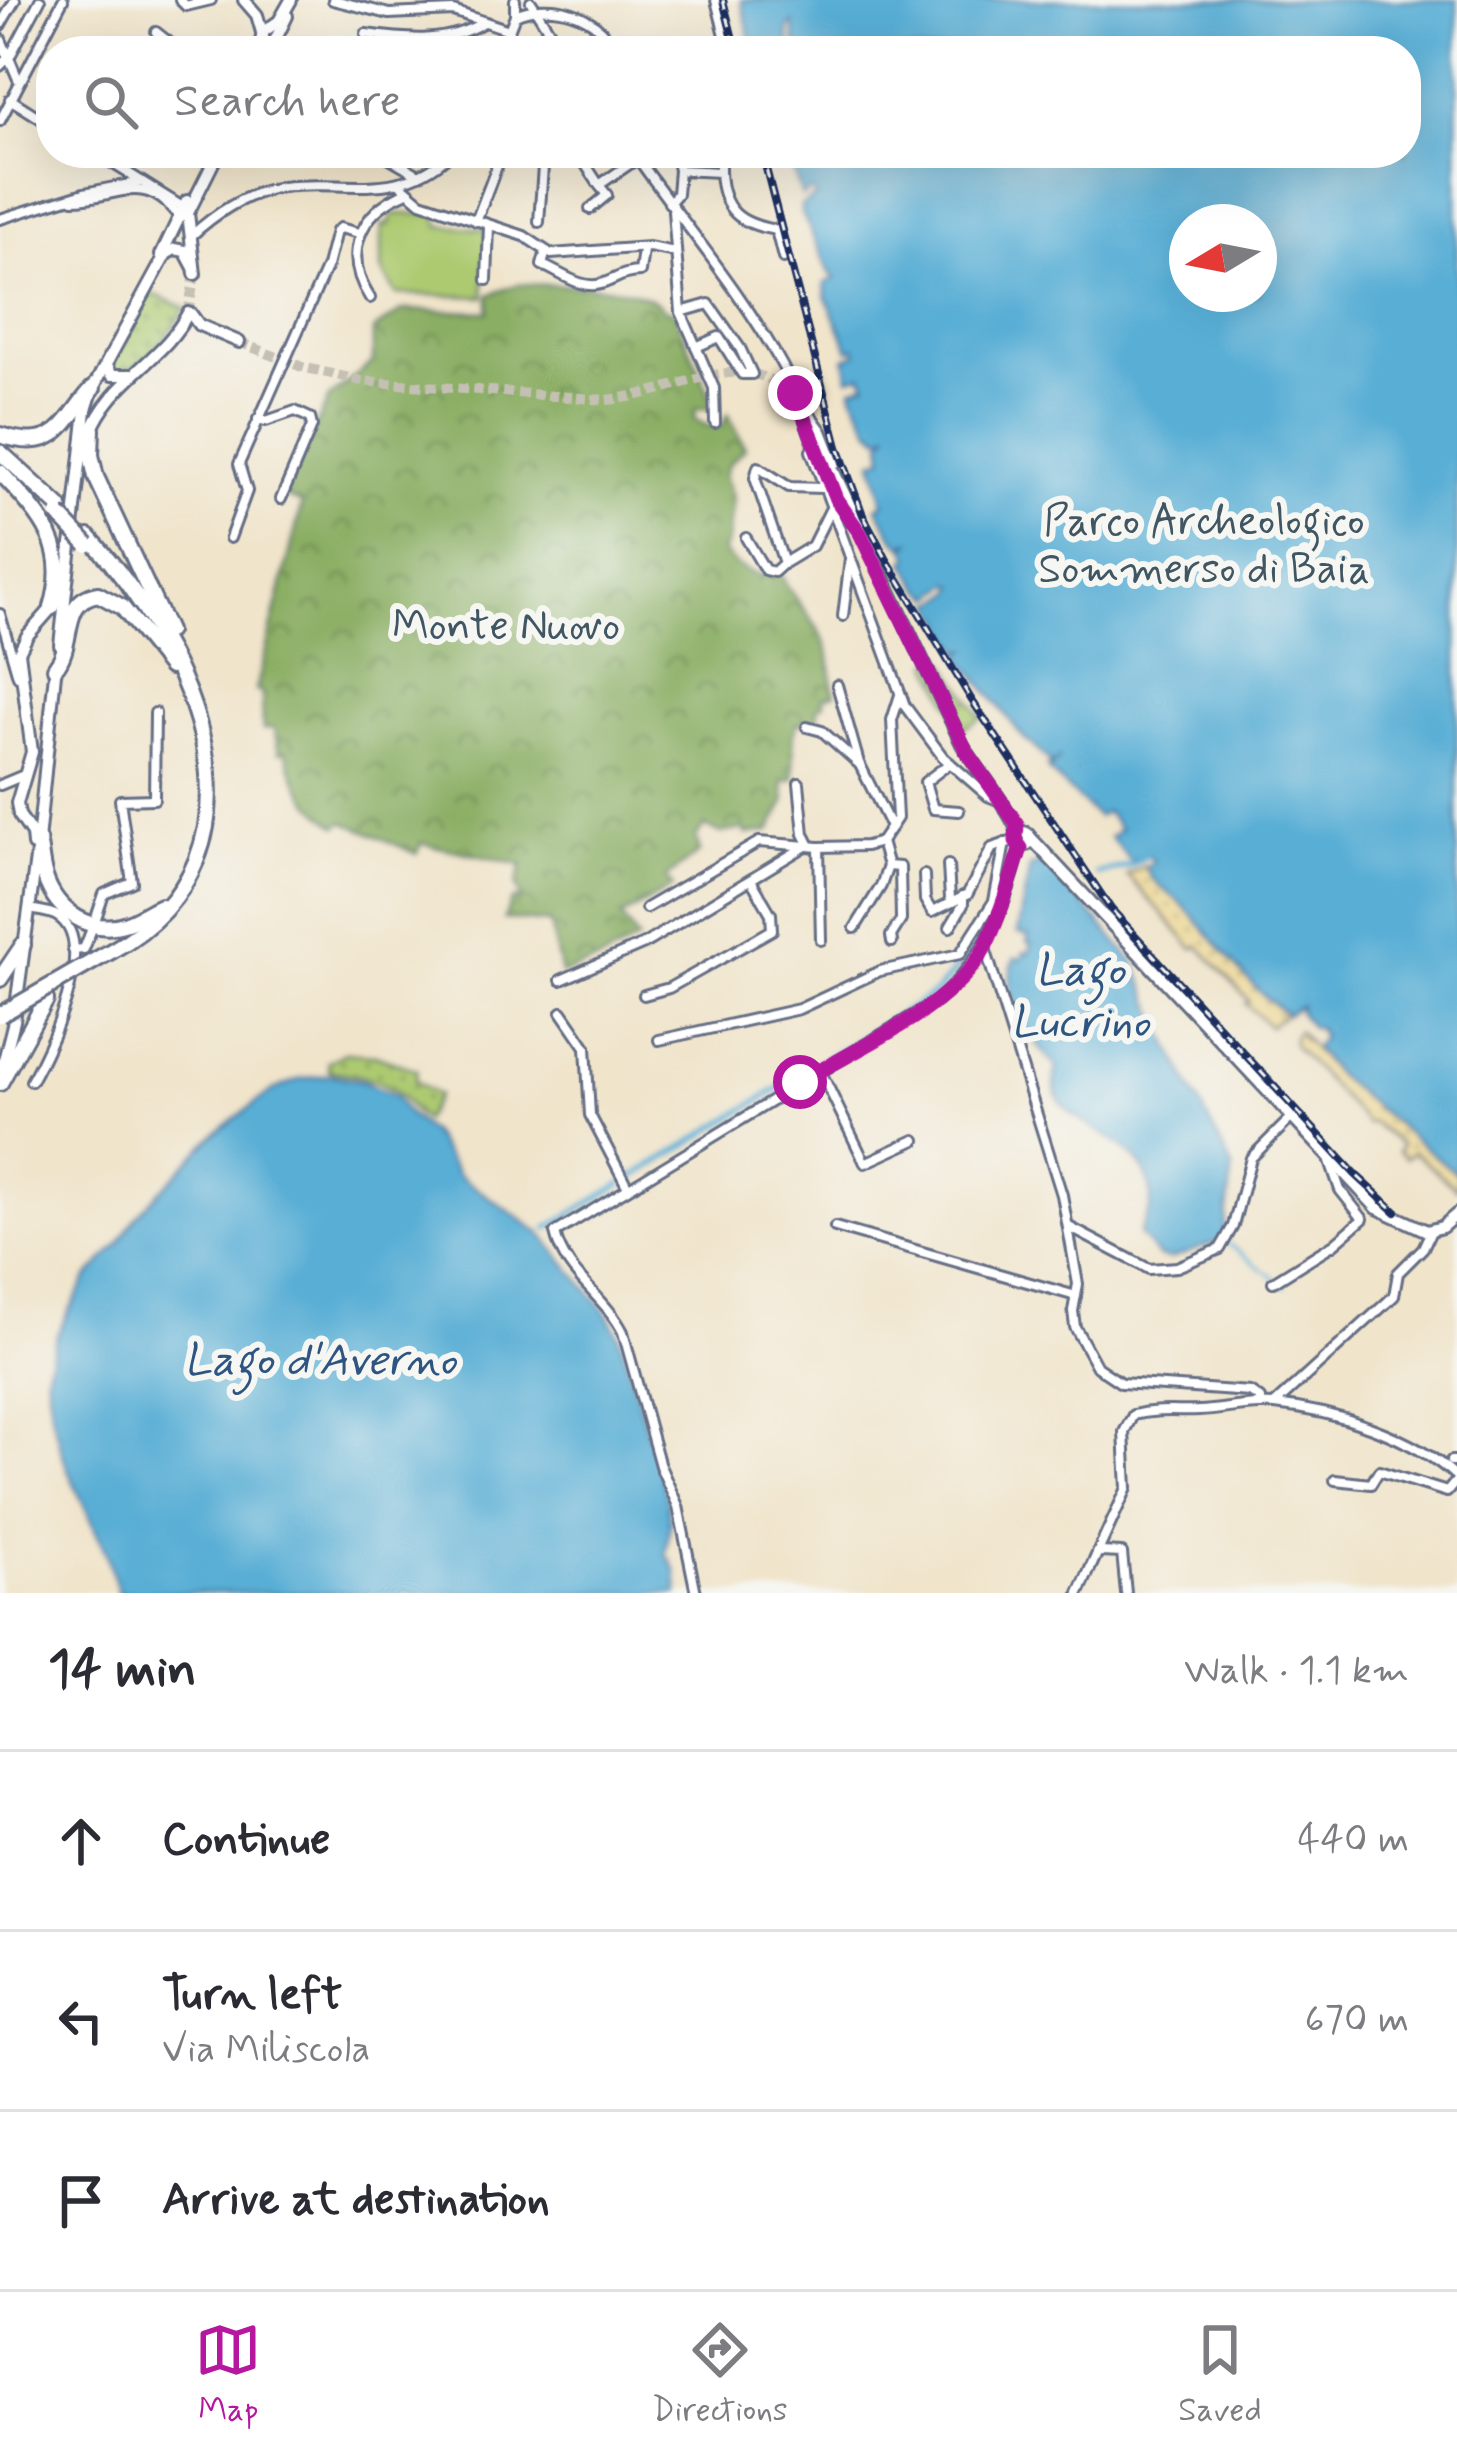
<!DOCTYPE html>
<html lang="en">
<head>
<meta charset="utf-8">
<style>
	body { margin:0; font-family:Mynerve,sans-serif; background:#f7f7f7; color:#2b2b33 }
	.compass { position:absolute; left:1169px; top:204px; width:108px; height:108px; border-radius:50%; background:#fff; box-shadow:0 12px 48px #0002; rotate:260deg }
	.stop { position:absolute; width:36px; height:36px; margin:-27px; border:9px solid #b5179e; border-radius:50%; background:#fff }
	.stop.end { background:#b5179e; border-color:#fff; box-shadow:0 3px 12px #0008 }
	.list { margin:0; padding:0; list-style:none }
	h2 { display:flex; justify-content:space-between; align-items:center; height:156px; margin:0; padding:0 48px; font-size:51px }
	h2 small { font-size:39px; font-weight:400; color:#7c7c81 }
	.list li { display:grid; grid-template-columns:78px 1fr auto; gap:36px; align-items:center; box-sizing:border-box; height:180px; padding:0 48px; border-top:3px solid #e1e1e2 }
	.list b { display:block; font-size:45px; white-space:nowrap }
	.list p { margin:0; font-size:39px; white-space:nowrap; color:#7c7c81 }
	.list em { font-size:39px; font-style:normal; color:#7c7c81 }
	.icon { flex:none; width:66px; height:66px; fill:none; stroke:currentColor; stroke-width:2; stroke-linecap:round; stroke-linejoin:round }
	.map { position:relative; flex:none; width:1457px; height:1593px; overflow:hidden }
	.search { position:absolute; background:#fff; box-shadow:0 12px 48px #0002; left:36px; right:36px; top:36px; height:132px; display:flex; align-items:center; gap:30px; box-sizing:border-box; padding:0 42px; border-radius:48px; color:#7c7c81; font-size:45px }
	.sheet { height:696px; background:#fff }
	nav { display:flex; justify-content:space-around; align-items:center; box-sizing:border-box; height:168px; border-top:3px solid #e1e1e2; background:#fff; font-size:33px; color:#7c7c81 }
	nav a { display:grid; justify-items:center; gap:6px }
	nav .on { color:#b5179e }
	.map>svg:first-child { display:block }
	.green { fill:url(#green-dots); stroke:#647c68; stroke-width:3 }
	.forest { fill:url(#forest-crowns); stroke:#526e60; stroke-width:3 }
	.sand { fill:url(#sand-dots); stroke:#84847e; stroke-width:3 }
	.pitch { fill:#adca71; stroke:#647c68; stroke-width:3 }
	.water { fill:#59aed5; stroke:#3a6e9a; stroke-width:3; fill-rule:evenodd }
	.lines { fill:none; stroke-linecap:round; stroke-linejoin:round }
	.stream { stroke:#59aed5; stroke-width:3 }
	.canal { stroke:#59aed5; stroke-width:6 }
	.major-tunnel { stroke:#c5c0b4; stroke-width:10; stroke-dasharray:10 5; stroke-linecap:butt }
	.minor-casing { stroke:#666e84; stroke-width:14 }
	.major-casing { stroke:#666e84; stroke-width:16 }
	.highway-casing { stroke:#666e84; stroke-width:20 }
	.minor { stroke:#fff; stroke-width:8 }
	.major { stroke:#fff; stroke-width:10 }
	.highway { stroke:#fff; stroke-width:14 }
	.rail-casing { stroke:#1b2f5e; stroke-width:8 }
	.rail { stroke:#f6f6f2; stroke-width:3; stroke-dasharray:9; stroke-linecap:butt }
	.highway-bridge-casing { stroke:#666e84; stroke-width:20; stroke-linecap:butt }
	.highway-bridge { stroke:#fff; stroke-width:14 }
	.route { stroke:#b5179e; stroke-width:15 }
	.labels { text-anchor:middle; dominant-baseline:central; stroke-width:12; stroke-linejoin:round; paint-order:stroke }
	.park-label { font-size:42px; fill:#405663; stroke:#f6f6f2 }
	.water-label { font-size:45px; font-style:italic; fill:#2e5582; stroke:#f6f6f2 }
</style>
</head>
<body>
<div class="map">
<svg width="1457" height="1593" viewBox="0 0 1457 1593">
	<defs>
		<pattern id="green-dots" width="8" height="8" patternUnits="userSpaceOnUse" patternTransform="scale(3)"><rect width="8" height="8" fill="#adca71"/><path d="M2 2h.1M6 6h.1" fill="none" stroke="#8ca460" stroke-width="1.8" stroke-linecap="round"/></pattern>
		<pattern id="forest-crowns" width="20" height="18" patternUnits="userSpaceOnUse" patternTransform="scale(3)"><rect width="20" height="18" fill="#8aae63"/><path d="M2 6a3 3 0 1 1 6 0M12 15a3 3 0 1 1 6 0" fill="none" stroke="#708e55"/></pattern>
		<pattern id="sand-dots" width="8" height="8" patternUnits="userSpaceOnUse" patternTransform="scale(3)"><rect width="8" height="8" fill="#eeda9e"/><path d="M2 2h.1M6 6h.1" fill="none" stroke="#ccbb8a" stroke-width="1.8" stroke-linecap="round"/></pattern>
	</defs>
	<rect width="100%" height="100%" fill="#f6f6f2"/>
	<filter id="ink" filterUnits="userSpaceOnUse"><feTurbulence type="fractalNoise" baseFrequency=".00833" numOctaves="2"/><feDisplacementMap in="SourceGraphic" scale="24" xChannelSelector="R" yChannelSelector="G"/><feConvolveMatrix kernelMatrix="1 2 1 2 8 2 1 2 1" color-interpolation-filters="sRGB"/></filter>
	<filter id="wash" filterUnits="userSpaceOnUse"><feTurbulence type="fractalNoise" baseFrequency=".004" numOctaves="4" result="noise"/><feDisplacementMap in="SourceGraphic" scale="48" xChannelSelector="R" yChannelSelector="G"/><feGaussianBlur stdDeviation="2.7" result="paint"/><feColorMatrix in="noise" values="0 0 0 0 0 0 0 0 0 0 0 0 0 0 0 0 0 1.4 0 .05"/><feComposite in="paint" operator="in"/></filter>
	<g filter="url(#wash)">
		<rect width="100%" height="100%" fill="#f0e4ca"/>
		<g class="green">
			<path d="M148 292 186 308C171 334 145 364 117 375L110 364Z"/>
			<polygon points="942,656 982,718 962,729 930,663"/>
			<path d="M345 1053 375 1055 417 1070 415 1081 438 1095 424 1120C412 1112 407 1100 396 1092 377 1077 352 1074 329 1071L328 1062Z"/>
		</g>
		<path class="forest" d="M519 284C561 287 635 278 665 310L674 311 712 400 711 408 696 409 694 419 708 426H722L728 414 745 448 728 465 724 476 733 499 727 545 722 550C737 571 755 578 780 574 793 598 818 623 827 647 832 663 831 678 835 694L824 697V704L818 706V721L797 724 793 737 794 779 783 781 785 802 770 831 746 834 743 829 720 833 704 826 696 838 700 852 666 878 673 887 621 917 638 940 600 961 561 974 550 923 504 919 512 900 522 899 516 886 522 865 421 843 417 854 343 821 338 826C310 809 294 782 286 751L279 752 274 728 263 729 262 693 256 691 302 503 284 497 329 398 373 362V331L403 310 489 312V295Z"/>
		<g class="sand">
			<path d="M1144 866C1154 884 1169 890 1183 905 1219 940 1245 984 1286 1014L1269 1026 1246 1004 1249 1001 1199 946 1194 949 1127 875Z"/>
			<polygon points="1298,1031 1335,1074 1457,1174 1457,1189 1413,1152 1406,1158 1398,1151 1401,1145 1372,1122 1367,1124 1293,1045 1293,1036"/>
		</g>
		<polygon class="pitch" points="393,214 436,214 440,226 486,229 484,297 396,294 382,270 382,225 389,225"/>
		<g class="water">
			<path d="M741 0H1457V1174L1335 1074 1314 1047 1322 1038 1318 1027 1312 1028 1299 1013 1300 1006 1286 1014C1247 985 1219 944 1186 908 1173 893 1154 888 1146 868L1153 861 1149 855 1131 861 1110 837 1120 829 1106 812 1097 817 1051 773 1049 770 1060 757 1047 769 1050 762 1023 737 959 655 967 650H960L934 603 953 593 956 586 952 583 933 597 921 588 905 562 910 557 905 547 913 541 902 545 893 536 877 507 884 503 873 461 884 457 882 442 890 432 881 437 870 428 853 394 852 388 866 383 862 375 849 378 845 358 857 354 855 348 849 350 826 296 825 283 836 278 830 273 801 211V206L817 196 810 191 802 196 787 153H1406V51H797L793 24 788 28 790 51 753 48ZM1187 222H1259V294H1187Z"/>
			<path d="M1046 862 1135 963 1172 1050 1233 1168 1223 1240 1171 1259 1159 1257 1139 1235C1142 1227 1148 1216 1150 1208 1162 1127 1035 1133 1057 1068 1031 1038 997 999 1015 958L1022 959 1024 952 1029 953 1032 944 1027 942 1029 936 1017 933 1030 867Z"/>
			<polygon points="332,1075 364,1081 395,1096 407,1113 431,1133 459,1176 541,1233 608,1314 619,1335 667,1499 670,1523 666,1554 676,1570 678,1593 118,1593 107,1555 67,1468 52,1418 46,1375 57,1334 87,1278 118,1245 137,1215 216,1133 273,1090 300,1079"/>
		</g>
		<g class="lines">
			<polyline class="stream" points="1225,1241 1286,1287"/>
			<g class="canal">
				<polyline points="1097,874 1131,865 1146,856"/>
				<polyline points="629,1180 935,993 979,944 1014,858"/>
				<polyline points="548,1228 621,1184"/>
			</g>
		</g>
	</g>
	<g filter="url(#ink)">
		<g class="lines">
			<g class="major-tunnel">
				<polyline points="188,313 195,274"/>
				<path d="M239 342 302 367 362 381 606 400C697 392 765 324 818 438"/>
			</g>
			<g class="minor-casing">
				<g id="minor">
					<polyline points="180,0 186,6 211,0"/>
					<polyline points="333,0 389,14 453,11 509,30"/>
					<polyline points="716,0 729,51"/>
					<polyline points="531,2 562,51"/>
					<path d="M515 15C549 0 600 12 613 51"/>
					<polyline points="0,26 15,0"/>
					<polyline points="156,32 180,51"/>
					<path d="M366 34C408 40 447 44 484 22"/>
					<polyline points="0,37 18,79"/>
					<polyline points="611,42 642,51"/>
					<polyline points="501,51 515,15 515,0"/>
					<polyline points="536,51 547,29"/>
					<polyline points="0,66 10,56 40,0"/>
					<polyline points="10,99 51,125"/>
					<polyline points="0,121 63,0"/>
					<polyline points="96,153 184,208"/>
					<polyline points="381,153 419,175"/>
					<polyline points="578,153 599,185"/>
					<path d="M634 153C682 222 743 293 783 367 810 419 818 481 856 527"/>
					<path d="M675 153 679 170 720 172C722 211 740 224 776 230L783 258"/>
					<polyline points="720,153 720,172"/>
					<polyline points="400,184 421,202 524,236 551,254 649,247 675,252"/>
					<path d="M73 199C115 199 145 170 178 216"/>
					<polyline points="669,203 677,194 679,170"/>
					<polyline points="590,209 607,195 599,185 637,159"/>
					<polyline points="673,211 681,312 714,388 715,423"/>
					<polyline points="0,219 84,193 140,182"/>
					<polyline points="476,221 502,153"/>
					<polyline points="539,222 544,153"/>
					<path d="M191 236C216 213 248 192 282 187 346 179 398 203 451 153"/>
					<path d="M546 251 542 265C560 272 581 290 601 284 617 279 623 272 640 272L643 250"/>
					<polyline points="487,280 489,226"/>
					<path d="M370 298C342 255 359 212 405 193"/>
					<polyline points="681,312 709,304 740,348 752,374 742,374 719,337 696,347"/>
					<polyline points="799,399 822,431 835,464"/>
					<polyline points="258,419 266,421 295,411 310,418 312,426 281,499"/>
					<polyline points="811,451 905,706 943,757 988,796 998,800"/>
					<polyline points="230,538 247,491 239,464 327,266 336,231 340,228 359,233"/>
					<polyline points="746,538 765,570 774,572 784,563 755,478 758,467 789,487 823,488"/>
					<polyline points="784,563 812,546 830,510"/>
					<polyline points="0,614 18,676"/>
					<polyline points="843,616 850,559"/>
					<polyline points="837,685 859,763 891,827"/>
					<polyline points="807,727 822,731 858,763"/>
					<polyline points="950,763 925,782 933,809 959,811"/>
					<polyline points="0,785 24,775"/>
					<polyline points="819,847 821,940"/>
					<polyline points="948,865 950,899"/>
					<polyline points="924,875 925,900 932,912 967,895 992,848 1016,840"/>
					<polyline points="646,908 759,842 819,847 866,846 881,842"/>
					<path d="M30 909C38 911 50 912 57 916 101 943 48 1051 31 1081"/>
					<polyline points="96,918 104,894 132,882 120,800 154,799 155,713"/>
					<polyline points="950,927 963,905 963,896"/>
					<polyline points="855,928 881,886 888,866"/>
					<polyline points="892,942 891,936 901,920 900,867 888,866 881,842 897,818 892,720 900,695"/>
					<polyline points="985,948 1062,1195 1078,1284 1073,1311 1075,1327 1097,1367 1121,1383 1250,1392 1260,1399 1261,1405"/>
					<polyline points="73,950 84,949 91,931"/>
					<polyline points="561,980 644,944 809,844 804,834 799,783"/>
					<polyline points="644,995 669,988 772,930 771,914 751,880"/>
					<polyline points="562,1012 586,1047 590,1115 627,1186"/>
					<polyline points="659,1040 799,1009 880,971 960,954 994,901 1005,843"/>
					<polyline points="820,1070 865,1163 915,1140"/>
					<polyline points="835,1227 1076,1296"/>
					<polyline points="1069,1227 1149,1269 1177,1267 1220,1249 1233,1226 1251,1158 1291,1118"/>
					<polyline points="1273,1282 1334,1244 1363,1219 1340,1190 1330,1161"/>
					<polyline points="1275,1404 1394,1296 1398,1273 1423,1248 1431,1231"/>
					<polyline points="1451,1461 1457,1461"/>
					<polyline points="1335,1480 1371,1484 1379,1471 1447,1492 1457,1480"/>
					<polyline points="1100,1552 1122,1553 1126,1593"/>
					<path d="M696 1593 678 1506 660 1466 623 1332C605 1296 564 1274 555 1233L937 1001C986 956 1005 910 1021 846"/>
					<path d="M1079 1593 1127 1488 1124 1432 1133 1415C1156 1409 1176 1412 1199 1411 1224 1410 1249 1403 1275 1405 1335 1411 1412 1436 1457 1477"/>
				</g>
			</g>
			<g class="major-casing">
				<g id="major">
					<polyline points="244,0 257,15 263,36"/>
					<polyline points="259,51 263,32 279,21 291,0"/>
					<polyline points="270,51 287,16"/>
					<polyline points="161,255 187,201"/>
					<polyline points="195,274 188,213 218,153"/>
					<polyline points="191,314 199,325 239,342"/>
					<polyline points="109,357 107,365 112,375 131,375"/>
					<path d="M89 436C110 380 162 362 188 313"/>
					<path d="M818 438 962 744C974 765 1017 818 1018 835"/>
					<polyline points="60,645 86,410 93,388 166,254 175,249 185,251 193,266"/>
					<circle cx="1023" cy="839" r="7"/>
					<polyline points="1030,837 1377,1208 1427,1231 1442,1227 1457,1214"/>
					<polyline points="33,845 32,834 19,815 17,803 32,752 19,652 27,636 56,603"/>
					<polyline points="1,1072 14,1021 37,851 56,663"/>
				</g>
			</g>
			<g class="highway-casing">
				<g id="highway">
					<polyline points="92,429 91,455 96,477 168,631"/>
					<path d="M0 435C59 454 63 421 93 388"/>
					<polyline points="0,452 60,507"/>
					<path d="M0 472C40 515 71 545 52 607"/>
					<path d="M89 537C193 650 285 852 113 950"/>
					<path d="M55 668C76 644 59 600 98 594L122 607 170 667"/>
					<path d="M38 840C41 852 41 865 45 877 56 911 91 936 127 923 139 919 149 911 161 906"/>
					<polyline points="0,979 23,945"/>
					<polyline points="0,1083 46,1000"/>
				</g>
			</g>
			<use href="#minor" class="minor"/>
			<use href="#major" class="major"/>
			<use href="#highway" class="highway"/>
			<g class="rail-casing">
				<g id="rail">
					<polyline points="723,0 736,51"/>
					<polyline points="762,153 838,447 863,515 886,558 971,699 1111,909 1355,1174 1396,1212"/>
				</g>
			</g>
			<use href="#rail" class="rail"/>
			<g class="highway-bridge-casing">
				<g id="highway-bridge">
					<polyline points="58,514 87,545"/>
					<polyline points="0,1015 113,950"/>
				</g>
			</g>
			<use href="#highway-bridge" class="highway-bridge"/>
		</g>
	</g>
	<g class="lines" filter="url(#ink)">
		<path class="route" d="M795 393 836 499 860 533 967 752 1017 824 1016 841 1021 848C1010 880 1001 915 986 945 956 1007 857 1048 800 1082"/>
	</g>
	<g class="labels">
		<g class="park-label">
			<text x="1204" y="522">Parco Archeologico<tspan x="1204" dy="48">Sommerso di Baia</tspan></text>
			<text x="506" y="627">Monte Nuovo</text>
		</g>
		<g class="water-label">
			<text x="1080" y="971">Lago<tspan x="1080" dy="52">Lucrino</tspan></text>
			<text x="320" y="1361">Lago d'Averno</text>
		</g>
	</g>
</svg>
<svg class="compass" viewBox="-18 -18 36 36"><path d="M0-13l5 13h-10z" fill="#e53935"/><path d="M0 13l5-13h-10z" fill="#7c7c81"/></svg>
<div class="stop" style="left:800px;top:1082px"></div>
<div class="stop end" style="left:795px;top:393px"></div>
<div class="search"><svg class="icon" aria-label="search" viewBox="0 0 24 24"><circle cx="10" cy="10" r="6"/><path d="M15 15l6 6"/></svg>Search here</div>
</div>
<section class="sheet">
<h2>14 min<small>Walk · 1.1 km</small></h2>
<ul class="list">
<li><svg class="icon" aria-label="ahead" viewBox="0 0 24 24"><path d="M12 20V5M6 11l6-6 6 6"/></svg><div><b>Continue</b></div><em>440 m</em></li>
<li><svg class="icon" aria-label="left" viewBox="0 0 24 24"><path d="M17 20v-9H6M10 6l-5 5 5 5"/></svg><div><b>Turn left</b><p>Via Miliscola</p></div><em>670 m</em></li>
<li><svg class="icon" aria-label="arrive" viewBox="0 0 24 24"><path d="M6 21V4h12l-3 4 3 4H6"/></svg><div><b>Arrive at destination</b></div></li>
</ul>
</section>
<nav>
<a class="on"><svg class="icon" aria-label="map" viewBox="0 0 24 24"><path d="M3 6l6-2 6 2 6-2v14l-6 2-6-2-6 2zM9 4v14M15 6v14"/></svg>Map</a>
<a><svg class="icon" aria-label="directions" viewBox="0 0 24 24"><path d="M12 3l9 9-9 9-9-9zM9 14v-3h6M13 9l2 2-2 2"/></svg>Directions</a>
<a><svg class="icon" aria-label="saved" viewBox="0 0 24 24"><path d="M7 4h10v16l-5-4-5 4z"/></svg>Saved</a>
</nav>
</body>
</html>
